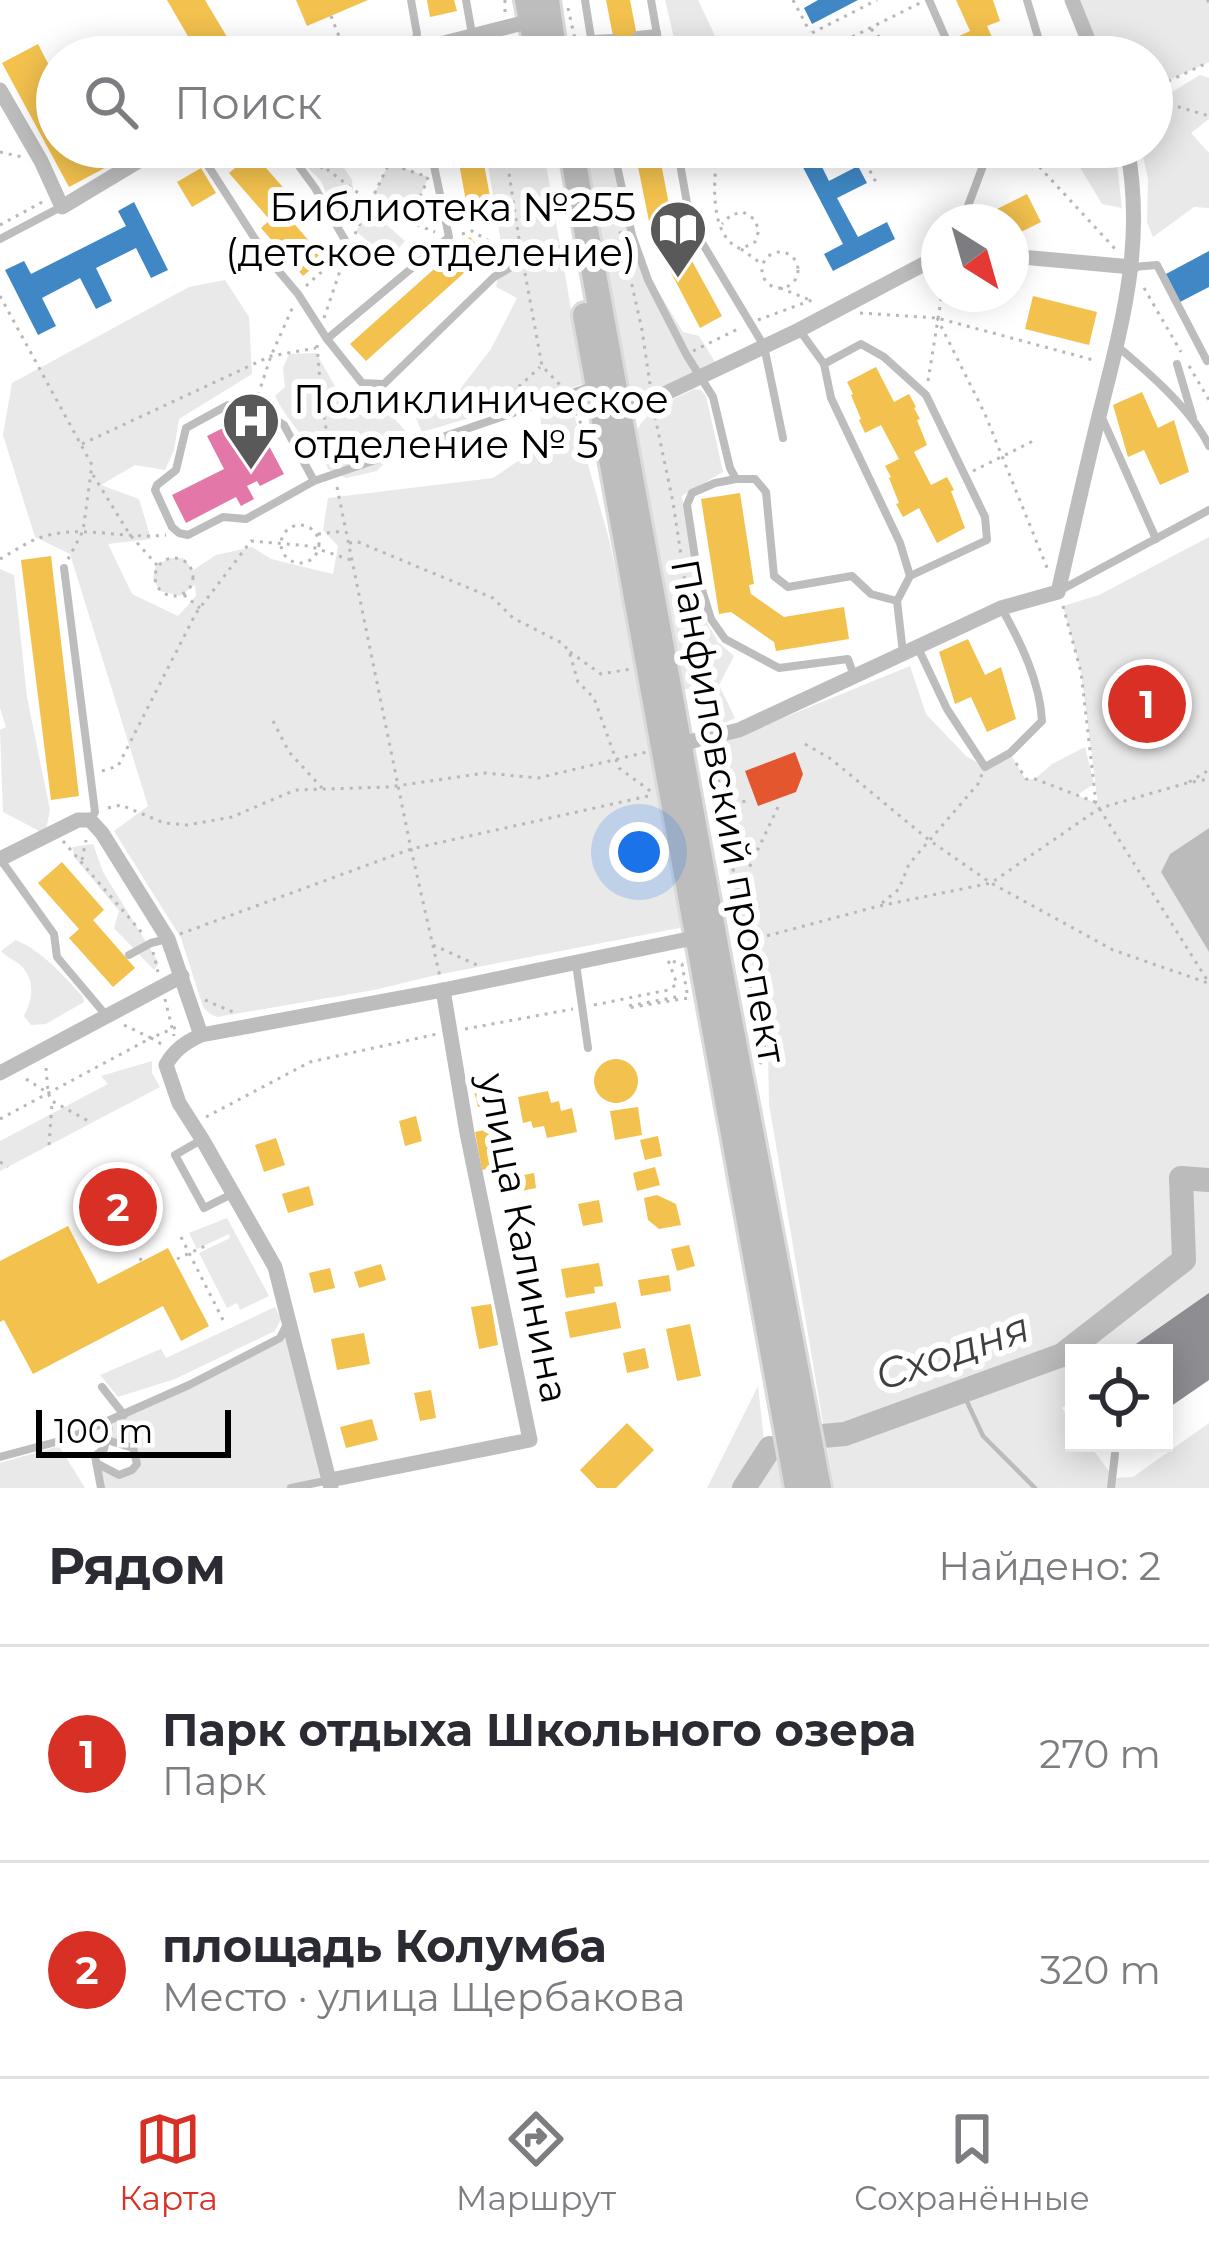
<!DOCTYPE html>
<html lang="ru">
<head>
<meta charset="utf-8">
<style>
	body { margin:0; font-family:Montserrat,sans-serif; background:#f7f7f7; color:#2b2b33 }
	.controls { position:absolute; right:36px; bottom:36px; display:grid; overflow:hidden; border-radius:0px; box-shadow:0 6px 30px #0003 }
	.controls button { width:108px; height:108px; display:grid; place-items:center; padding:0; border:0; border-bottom:3px solid #e1e1e2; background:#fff; color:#2b2b33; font:60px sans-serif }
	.compass { position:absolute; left:921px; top:204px; width:108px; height:108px; border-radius:50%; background:#fff; box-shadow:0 6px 30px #0003; rotate:143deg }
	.scale { position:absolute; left:36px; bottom:30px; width:195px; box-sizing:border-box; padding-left:12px; border:6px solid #000; border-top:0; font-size:33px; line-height:42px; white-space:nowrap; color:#000; -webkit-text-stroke:9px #fff; paint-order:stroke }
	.you { position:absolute; left:639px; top:852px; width:42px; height:42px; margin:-30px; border:9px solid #fff; border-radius:50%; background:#1a73e8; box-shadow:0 0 0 18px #1a73e833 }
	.badge { display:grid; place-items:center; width:78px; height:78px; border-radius:50%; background:#d93025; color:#fff; font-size:39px; font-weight:700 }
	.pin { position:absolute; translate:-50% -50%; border:6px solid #fff; box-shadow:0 3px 12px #0006 }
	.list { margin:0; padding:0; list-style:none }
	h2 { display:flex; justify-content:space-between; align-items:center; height:156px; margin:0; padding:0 48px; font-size:51px }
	h2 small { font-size:39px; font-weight:400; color:#7c7c81 }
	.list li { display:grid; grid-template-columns:78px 1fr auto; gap:36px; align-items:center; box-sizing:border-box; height:216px; padding:0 48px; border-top:3px solid #e1e1e2 }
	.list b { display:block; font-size:45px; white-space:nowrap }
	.list p { margin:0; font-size:39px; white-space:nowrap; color:#7c7c81 }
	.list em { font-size:39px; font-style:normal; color:#7c7c81 }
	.icon { flex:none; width:66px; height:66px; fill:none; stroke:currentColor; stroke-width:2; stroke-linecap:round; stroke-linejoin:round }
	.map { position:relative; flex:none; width:1209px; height:1488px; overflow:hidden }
	.search { position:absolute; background:#fff; box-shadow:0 6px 30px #0003; left:36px; right:36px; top:36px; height:132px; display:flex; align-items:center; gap:30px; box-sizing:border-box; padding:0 42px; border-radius:66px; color:#7c7c81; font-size:45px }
	.sheet { height:588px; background:#fff }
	nav { display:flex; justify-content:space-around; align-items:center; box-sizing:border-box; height:168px; border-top:3px solid #e1e1e2; background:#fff; font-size:33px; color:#7c7c81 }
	nav a { display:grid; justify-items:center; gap:6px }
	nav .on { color:#d93025 }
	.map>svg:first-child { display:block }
	.green { fill:#e9e9e9 }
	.water { fill:#bbb }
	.homes { fill:#f2c14e }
	.shops { fill:#e4572e }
	.schools { fill:#3f88c5 }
	.health { fill:#e377a8 }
	.industry { fill:#8d8d92 }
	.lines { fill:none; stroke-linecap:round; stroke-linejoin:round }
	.stream { stroke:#bbb; stroke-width:4.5 }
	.river { stroke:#bbb; stroke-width:24 }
	.primary-casing { stroke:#dbdbdb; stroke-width:30 }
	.path { stroke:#b8b8b8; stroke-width:3; stroke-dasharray:3 6; stroke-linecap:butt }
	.service { stroke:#bdbdbd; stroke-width:8 }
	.minor { stroke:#bdbdbd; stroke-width:15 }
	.primary { stroke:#bdbdbd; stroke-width:24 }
	.labels { text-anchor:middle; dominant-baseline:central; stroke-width:12; stroke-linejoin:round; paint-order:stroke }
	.poi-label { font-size:39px; fill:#000; stroke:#fff; text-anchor:end }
	.street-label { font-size:39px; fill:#000; stroke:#fff }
	.water-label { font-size:42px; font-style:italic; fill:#3f3f3f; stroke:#fff }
</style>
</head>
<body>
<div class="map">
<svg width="1209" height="1488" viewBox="0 0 1209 1488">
	<rect width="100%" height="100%" fill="#fff"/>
	<g class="green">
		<polygon points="665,0 698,0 725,57 715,57 700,43 674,38"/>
		<polygon points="1074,0 1209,0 1209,62 1152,88 1152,57 1096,57"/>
		<polygon points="1200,75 1209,78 1209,119 1191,133 1209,153 1209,208 1194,207 1153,237 1147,222 1148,179 1141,147 1152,147 1152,104"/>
		<polygon points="292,147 389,147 388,151 371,149 339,160 352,180 354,200 366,218 372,212 405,241 389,260 356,231 362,223 347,211 338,221 321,181 303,163"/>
		<polygon points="485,147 543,147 584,384 422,432 412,409 457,393 491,349 517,298 496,287 502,249"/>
		<polygon points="585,147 615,147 640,262 683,332 699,336 717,365 642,398 633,396 623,375"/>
		<polygon points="1074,147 1115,147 1122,208 1102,204 1075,159"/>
		<path d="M389 163 428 177C415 214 406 228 370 203Z"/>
		<polygon points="225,280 249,317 252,374 179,419 174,450 165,470 135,465 101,485 139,499 151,539 108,544 132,594 178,616 196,596 195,585 180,596 160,591 153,579 156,565 170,558 183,558 193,570 216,555 252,547 271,559 333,574 338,546 323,530 328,498 493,478 543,444 540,412 568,404 572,407 610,543 686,911 686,920 679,928 432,976 374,990 217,1017 210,1014 203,1007 181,938 114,831 148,806 70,554 35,537 3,435 12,383 189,287"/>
		<path d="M316 353 348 409 369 419 391 415 410 436 377 471 346 478 328 469C323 454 312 450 303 438 294 425 282 411 275 396L285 387 283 368 289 354Z"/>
		<path d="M694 389 701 390 706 396 723 472 682 496 700 611 718 642 734 656 719 685 735 718 712 729 705 687 679 690 635 436C643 410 671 401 694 389Z"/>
		<polygon points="1209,537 1209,828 1170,854 1161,872 1209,952 1209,1296 1134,1353 1074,1353 1074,1399 1062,1408 1074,1425 1074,1443 1088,1443 1114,1478 1133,1477 1209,1423 1209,1488 834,1488 769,1104 768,1049 750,952 729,873 710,758 712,750 719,744 910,666 926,714 966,756 985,767 1010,753 1025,779 1035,779 1052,764 1085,747 1094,784 1077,795 1098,804 1081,672 1063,606 1099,595"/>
		<polygon points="0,569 14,575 27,697 50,810 45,834 3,812 0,730 6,727 0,708"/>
		<polygon points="93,844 103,872 159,963 154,970 114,928 119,911 75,858 72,847"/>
		<path d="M16 940C43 952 63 975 83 997L84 1002 46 1024 31 1025 24 1016C33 999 36 978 19 964 13 959 6 957 1 951Z"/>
		<polygon points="152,1061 152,1073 160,1087 0,1171 0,1141 108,1084 101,1076"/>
		<polygon points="227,1218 269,1296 240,1310 237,1303 227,1308 199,1253 230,1238 229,1234 197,1249 189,1233"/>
		<polygon points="275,1307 281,1319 275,1331 175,1379 118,1397 100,1375 161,1349 166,1358"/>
		<polygon points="289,1320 330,1480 293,1488 101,1488 98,1464 119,1474 137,1464 133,1448 107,1440 104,1424 280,1338"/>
		<polygon points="758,1386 767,1467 769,1466 768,1455 776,1451 783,1488 707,1488"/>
		<polygon points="59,1446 85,1488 0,1488 0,1463"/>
	</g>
	<polygon class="water" points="1209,828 1209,952 1161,872 1170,854"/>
	<g class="homes">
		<polygon points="167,0 205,0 239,57 200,57"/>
		<polygon points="296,0 368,0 307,26"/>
		<polygon points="427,0 454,0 457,11 430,17"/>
		<polygon points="606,0 630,0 641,57 617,57"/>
		<polygon points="956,0 993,0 1000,21 987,26 1001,57 964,57 957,37 970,31"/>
		<polygon points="38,44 57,81 57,147 108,147 116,162 69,187 2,63"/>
		<polygon points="456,147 481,147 494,219 470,223"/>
		<polygon points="634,147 658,147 673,226 722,316 700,328 652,236"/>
		<polygon points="253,153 295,201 283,211 324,258 303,276 261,228 270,220 229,173"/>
		<polygon points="201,168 216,193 192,207 177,182"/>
		<polygon points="1027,194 1041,222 1011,237 1011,222 971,222"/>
		<polygon points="470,237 485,254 366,361 350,344"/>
		<polygon points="1033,296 1097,312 1089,345 1025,329"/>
		<polygon points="876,367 894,402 909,394 916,407 914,408 920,419 917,420 927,445 914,452 931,485 947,477 954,490 951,491 965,528 937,543 919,508 903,517 896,504 899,503 889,478 891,477 885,466 899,459 881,425 865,433 859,420 861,419 851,395 853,394 847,382"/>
		<polygon points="1142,392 1158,428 1174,420 1189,472 1160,485 1144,450 1128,457 1113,405"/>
		<polygon points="740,493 754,584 749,585 751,594 784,617 844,607 849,639 776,651 774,642 731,612 719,614 701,499"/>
		<polygon points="51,556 79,796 51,800 21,560"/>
		<polygon points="968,639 985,675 1001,667 1016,719 987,732 971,697 955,704 939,652"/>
		<polygon points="62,862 104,910 93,920 135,968 113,987 69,938 79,929 38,883"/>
		<circle cx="616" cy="1081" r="22"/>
		<polygon points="500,1084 504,1100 478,1107 474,1091"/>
		<polygon points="548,1091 551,1103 559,1101 561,1111 572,1108 577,1132 547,1138 544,1126 533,1128 531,1121 523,1123 518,1097"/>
		<polygon points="638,1107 642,1135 615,1140 610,1111"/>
		<polygon points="416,1116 422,1141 405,1146 399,1121"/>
		<polygon points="494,1128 502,1166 482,1170 475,1132"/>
		<polygon points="658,1136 662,1156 645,1160 640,1140"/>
		<polygon points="276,1138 285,1165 264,1172 255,1145"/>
		<polygon points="655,1167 660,1185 637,1191 633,1173"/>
		<polygon points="534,1173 536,1188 512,1193 509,1178"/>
		<polygon points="309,1186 314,1205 288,1213 282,1194"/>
		<polygon points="657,1195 676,1204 681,1225 659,1229 648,1220 644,1198"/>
		<polygon points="599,1200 603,1222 583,1226 578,1204"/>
		<polygon points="68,1226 98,1284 168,1248 209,1326 181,1341 163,1306 33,1374 4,1320 0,1322 0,1261"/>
		<polygon points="689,1245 695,1266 677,1271 671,1249"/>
		<polygon points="599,1263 603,1286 594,1287 595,1293 566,1298 561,1269"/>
		<polygon points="381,1264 386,1280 359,1288 354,1272"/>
		<polygon points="330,1268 335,1288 314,1293 309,1273"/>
		<polygon points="669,1275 671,1291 641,1296 638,1280"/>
		<polygon points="616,1302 621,1328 570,1338 565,1312"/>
		<polygon points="491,1304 498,1345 479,1349 471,1307"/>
		<polygon points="690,1324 701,1376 677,1381 666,1329"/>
		<polygon points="364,1333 370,1364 337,1370 331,1339"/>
		<polygon points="645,1348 649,1368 627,1373 623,1353"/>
		<polygon points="431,1390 436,1418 420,1421 414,1393"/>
		<polygon points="372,1419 378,1440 346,1448 340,1427"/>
		<polygon points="627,1423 654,1450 616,1488 597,1488 580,1470"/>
	</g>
	<polygon class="shops" points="795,752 803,774 796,792 758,806 745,771"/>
	<g class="schools">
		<polygon points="818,0 858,0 812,24 804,8"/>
		<polygon points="770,147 812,147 829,181 858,166 867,183 837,198 858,237 887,222 895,239 833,271 824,254 843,244 795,152 777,161"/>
		<polygon points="134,202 168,270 151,278 136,248 96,268 112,301 96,309 80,278 42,298 56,326 38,335 5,270 24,261 31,274 126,226 118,211"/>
		<polygon points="1209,251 1209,287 1180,302 1166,274"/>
	</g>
	<polygon class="health" points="243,418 249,430 266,421 272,433 255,441 260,451 269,446 284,474 260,486 257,481 247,486 254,499 241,506 236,497 186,523 172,495 224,469 207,436"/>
	<polygon class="industry" points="1209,1293 1209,1380 1164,1411 1164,1353 1123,1353"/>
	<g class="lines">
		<polyline class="stream" points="962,1391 983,1436 1035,1488"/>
		<g class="river">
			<polyline points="822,1436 845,1434 1062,1355 1184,1260 1181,1178 1209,1180"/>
			<polyline points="744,1488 770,1448"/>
		</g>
		<g class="primary-casing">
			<g id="primary">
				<polyline points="527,0 538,57"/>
				<polyline points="547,0 555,57"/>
				<polyline points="571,147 721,973 819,1488"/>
				<polyline points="585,315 797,1488"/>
			</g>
		</g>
		<g class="path">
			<polyline points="505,0 505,13"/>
			<polyline points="793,0 810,32"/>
			<polyline points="1207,0 1209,2"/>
			<polyline points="568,8 574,35 582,50"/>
			<polyline points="331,16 344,49 354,53"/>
			<polyline points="871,29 900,57"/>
			<polyline points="668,44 688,49 699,57"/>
			<polyline points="350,57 376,48"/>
			<polyline points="807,57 804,50 810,34 877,0"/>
			<polyline points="812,57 920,3"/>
			<polyline points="1152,89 1209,62"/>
			<polyline points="1152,99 1209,116"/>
			<path d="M302 147 326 172 328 170 387 215C413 220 421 197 428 177L339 147"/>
			<polyline points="505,147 521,252"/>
			<path d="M719 147C713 176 708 237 741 249L755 242 759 230 754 219 743 212 731 215 722 224"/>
			<polyline points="857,147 877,184"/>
			<polyline points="1021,147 1117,251"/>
			<polyline points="0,152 22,157"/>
			<polyline points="614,205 642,330 650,384"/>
			<polyline points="400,218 435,232"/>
			<polyline points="0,225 44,201"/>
			<polyline points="355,234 397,147"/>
			<polyline points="462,234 472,231 511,254"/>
			<polyline points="741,249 762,264"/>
			<circle cx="780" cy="270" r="18"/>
			<polyline points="525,273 542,366 561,386"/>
			<polyline points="306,286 343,252"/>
			<polyline points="780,288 810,300"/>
			<polyline points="1144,288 1181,352"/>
			<polyline points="0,296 92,465 83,531 67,561"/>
			<polyline points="860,313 937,318 1097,361"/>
			<polyline points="324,318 344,259"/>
			<polyline points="937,318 985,414 1048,570"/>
			<polyline points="758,320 812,300 816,303"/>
			<polyline points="317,345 322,406 333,466"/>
			<polyline points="693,351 738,329"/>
			<polyline points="1189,366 1209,400"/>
			<polyline points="928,381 942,294"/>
			<polyline points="258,395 271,356 294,304"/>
			<polyline points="573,404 587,439"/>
			<polyline points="499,405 540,367"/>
			<polyline points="655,417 673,502 706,721"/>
			<polyline points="82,444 271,356 316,348"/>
			<polyline points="973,471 1035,440"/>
			<polyline points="93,475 130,535 157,565"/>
			<polyline points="337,487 411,849 440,977"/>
			<circle cx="300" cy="544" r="19"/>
			<polyline points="318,534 344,531"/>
			<polyline points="349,543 358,542 493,598 513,618 562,643 569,651 578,682 594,698 619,768 653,793"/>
			<circle cx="174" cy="577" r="19"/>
			<path d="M0 559C13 552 28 541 42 537 83 524 125 540 166 535"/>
			<polyline points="184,595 200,608"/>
			<polyline points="1063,606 1081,672 1096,803 1209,983"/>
			<polyline points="570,652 601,674 631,669"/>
			<polyline points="273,721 289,752 322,788"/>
			<polyline points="805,744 831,759 929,840 991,883 1113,950 1208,983"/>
			<polyline points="714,753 737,893 740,943 747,952 765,1049 759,1067"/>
			<polyline points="1016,763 1026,779 1035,779 1095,802"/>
			<polyline points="102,771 118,766 196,613 251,541 309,546 351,560"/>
			<polyline points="1189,782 1209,770"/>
			<polyline points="725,806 750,800"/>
			<polyline points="108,808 121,805 164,823 187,825 232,817 295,790 389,787 485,773 538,778 647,752"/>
			<polyline points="63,841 143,934"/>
			<polyline points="82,860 86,840"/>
			<polyline points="738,891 779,805"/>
			<polyline points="882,903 899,889 909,864 978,784 982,774"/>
			<polyline points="180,934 411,849 653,795"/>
			<polyline points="433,945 479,966"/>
			<polyline points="153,952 158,972"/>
			<path d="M752 987 745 988 755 1040 758 1039C751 1008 742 975 740 943L879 906 991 883 1100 808 1187 783 1209 779"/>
			<polyline points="165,999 174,1036"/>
			<polyline points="205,1000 235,1013"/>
			<polyline points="594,1005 668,990 677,984 668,960 682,964 688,998 628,1008 628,1006 682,996"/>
			<polyline points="124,1025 151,1038 181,1025"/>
			<polyline points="465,1029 573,1009"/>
			<polyline points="46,1068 48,1092"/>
			<polyline points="26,1079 48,1093 52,1101 92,1123"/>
			<polyline points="206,1117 310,1062 437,1034"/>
			<polyline points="0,1119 151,1038 163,1045"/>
			<polyline points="49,1145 52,1103"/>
			<polyline points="0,1162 8,1167"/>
			<polyline points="181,1237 223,1320"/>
			<polyline points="140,1258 142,1262"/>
			<polyline points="177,1259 205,1246"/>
		</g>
		<g class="service">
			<polyline points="411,0 417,34 412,51"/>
			<polyline points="466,0 472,34"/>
			<polyline points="585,0 594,57"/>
			<polyline points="651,0 661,57"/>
			<polyline points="929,0 954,57"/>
			<polyline points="1027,0 1044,57"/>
			<polyline points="637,35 657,33"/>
			<polyline points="591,39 613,38"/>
			<polyline points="196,147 266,256 298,294 327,339 362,383 384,384 494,277 522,261 573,245"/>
			<polyline points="285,147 315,188 349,247"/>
			<polyline points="613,147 632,235 648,280 686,354 713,397 730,468 736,479 755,479 766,492 774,576 788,587 852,576 871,594 897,601"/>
			<polyline points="677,147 687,203 701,241 764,346 783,438"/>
			<polyline points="962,222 990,147"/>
			<polyline points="0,239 61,207"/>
			<polyline points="1133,267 1157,265 1207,361"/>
			<polyline points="800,331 824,364 831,398 900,543 910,576 897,601 903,653"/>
			<polyline points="327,339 449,237 430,147"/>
			<path d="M1117 346C1148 372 1192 410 1209 446"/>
			<polyline points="824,364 861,344 884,357 926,395 985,517 987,540 910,576"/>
			<polyline points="1177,364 1193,418"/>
			<polyline points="1103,420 1156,539"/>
			<polyline points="736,479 715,483 692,493 687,505 698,577 711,619 725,639 779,668 848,659 854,676"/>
			<polyline points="314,481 284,425 258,408 228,405 186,428 176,470 157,485 155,490 172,527 179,533 188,535 223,517 246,519 314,481 595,385"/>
			<polyline points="64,568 95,812 91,819"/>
			<polyline points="1059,591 1209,510"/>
			<path d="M918 648 947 709 985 767 1010 753 1042 721C1040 682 1021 643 1002 609"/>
			<polyline points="1,860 54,934 57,957 105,1014"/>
			<polyline points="129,955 151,943 167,939"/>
			<polyline points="576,964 588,1048"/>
			<polyline points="201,1140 175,1155 204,1208 232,1194"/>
			<polyline points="102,1387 124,1415"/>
			<polyline points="0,1457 67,1439 189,1385 280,1338 288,1322"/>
			<polyline points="98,1464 119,1475 132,1470 137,1464 133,1448 107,1440"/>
			<polyline points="101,1488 95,1456 104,1449 109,1429 105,1425"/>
			<polyline points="291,1488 330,1480"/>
			<polyline points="1111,1488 1115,1454"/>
		</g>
		<g class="minor">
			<polyline points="1072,0 1095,57"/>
			<polyline points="389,57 531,21"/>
			<polyline points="0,90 41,161 62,207 162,147"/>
			<polyline points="1011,256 1132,267"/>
			<polyline points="620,415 799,330 939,256"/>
			<path d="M680 744 739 730 1001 608 1058 592C1072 532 1085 472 1100 412 1123 320 1145 242 1127 147"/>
			<polyline points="0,859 78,820 90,820 102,833 168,939 201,1035"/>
			<polyline points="0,1073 182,976"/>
			<polyline points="330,1480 530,1440 467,1133 443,990"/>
			<path d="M331 1488 275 1267 202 1139 179 1103 166 1065C174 1050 186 1042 201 1035L443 990 698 937"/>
		</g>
		<use href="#primary" class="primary"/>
	</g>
	<defs>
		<g id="library-pin" transform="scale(3)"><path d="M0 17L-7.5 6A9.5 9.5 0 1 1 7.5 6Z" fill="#595959" stroke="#fff"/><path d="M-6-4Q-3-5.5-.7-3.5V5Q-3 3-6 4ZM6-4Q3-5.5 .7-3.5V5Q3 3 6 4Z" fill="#fff"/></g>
		<g id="hospital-pin" transform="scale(3)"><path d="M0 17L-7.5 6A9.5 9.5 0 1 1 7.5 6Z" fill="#595959" stroke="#fff"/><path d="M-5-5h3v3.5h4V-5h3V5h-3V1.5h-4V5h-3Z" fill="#fff"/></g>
	</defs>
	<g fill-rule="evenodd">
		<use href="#library-pin" x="678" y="229"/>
		<use href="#hospital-pin" x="251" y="421"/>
	</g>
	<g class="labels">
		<g class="poi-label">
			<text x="636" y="207">Библиотека №255<tspan x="636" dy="45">(детское отделение)</tspan></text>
			<text x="293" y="399" text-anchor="start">Поликлиническое<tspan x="293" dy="45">отделение № 5</tspan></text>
		</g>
		<g class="street-label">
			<text transform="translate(729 811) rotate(80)">Панфиловский проспект</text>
			<text transform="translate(524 1238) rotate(79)">улица Калинина</text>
		</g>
		<g class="water-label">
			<text transform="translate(952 1351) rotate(-19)">Сходня</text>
		</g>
	</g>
</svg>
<div class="controls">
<button><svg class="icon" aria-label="locate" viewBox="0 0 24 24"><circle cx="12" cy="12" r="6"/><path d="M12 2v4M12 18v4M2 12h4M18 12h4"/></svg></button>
</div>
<svg class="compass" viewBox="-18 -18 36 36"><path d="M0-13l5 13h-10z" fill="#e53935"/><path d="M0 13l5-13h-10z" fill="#7c7c81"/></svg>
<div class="scale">100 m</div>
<div class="you"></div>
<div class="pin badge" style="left:1147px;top:704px">1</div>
<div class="pin badge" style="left:118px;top:1207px">2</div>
<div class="search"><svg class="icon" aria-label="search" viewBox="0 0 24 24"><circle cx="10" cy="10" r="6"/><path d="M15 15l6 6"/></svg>Поиск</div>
</div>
<section class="sheet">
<h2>Рядом<small>Найдено: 2</small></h2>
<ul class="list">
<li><span class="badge">1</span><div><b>Парк отдыха Школьного озера</b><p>Парк</p></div><em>270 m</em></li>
<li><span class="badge">2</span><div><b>площадь Колумба</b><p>Место · улица Щербакова</p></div><em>320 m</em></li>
</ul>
</section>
<nav>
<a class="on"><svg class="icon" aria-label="map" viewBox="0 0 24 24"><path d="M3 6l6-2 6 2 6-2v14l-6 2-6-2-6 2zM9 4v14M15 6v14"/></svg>Карта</a>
<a><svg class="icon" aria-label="directions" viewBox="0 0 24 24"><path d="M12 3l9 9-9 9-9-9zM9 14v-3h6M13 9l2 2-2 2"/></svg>Маршрут</a>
<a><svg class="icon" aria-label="saved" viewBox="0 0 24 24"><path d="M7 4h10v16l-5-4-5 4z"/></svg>Сохранённые</a>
</nav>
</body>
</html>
